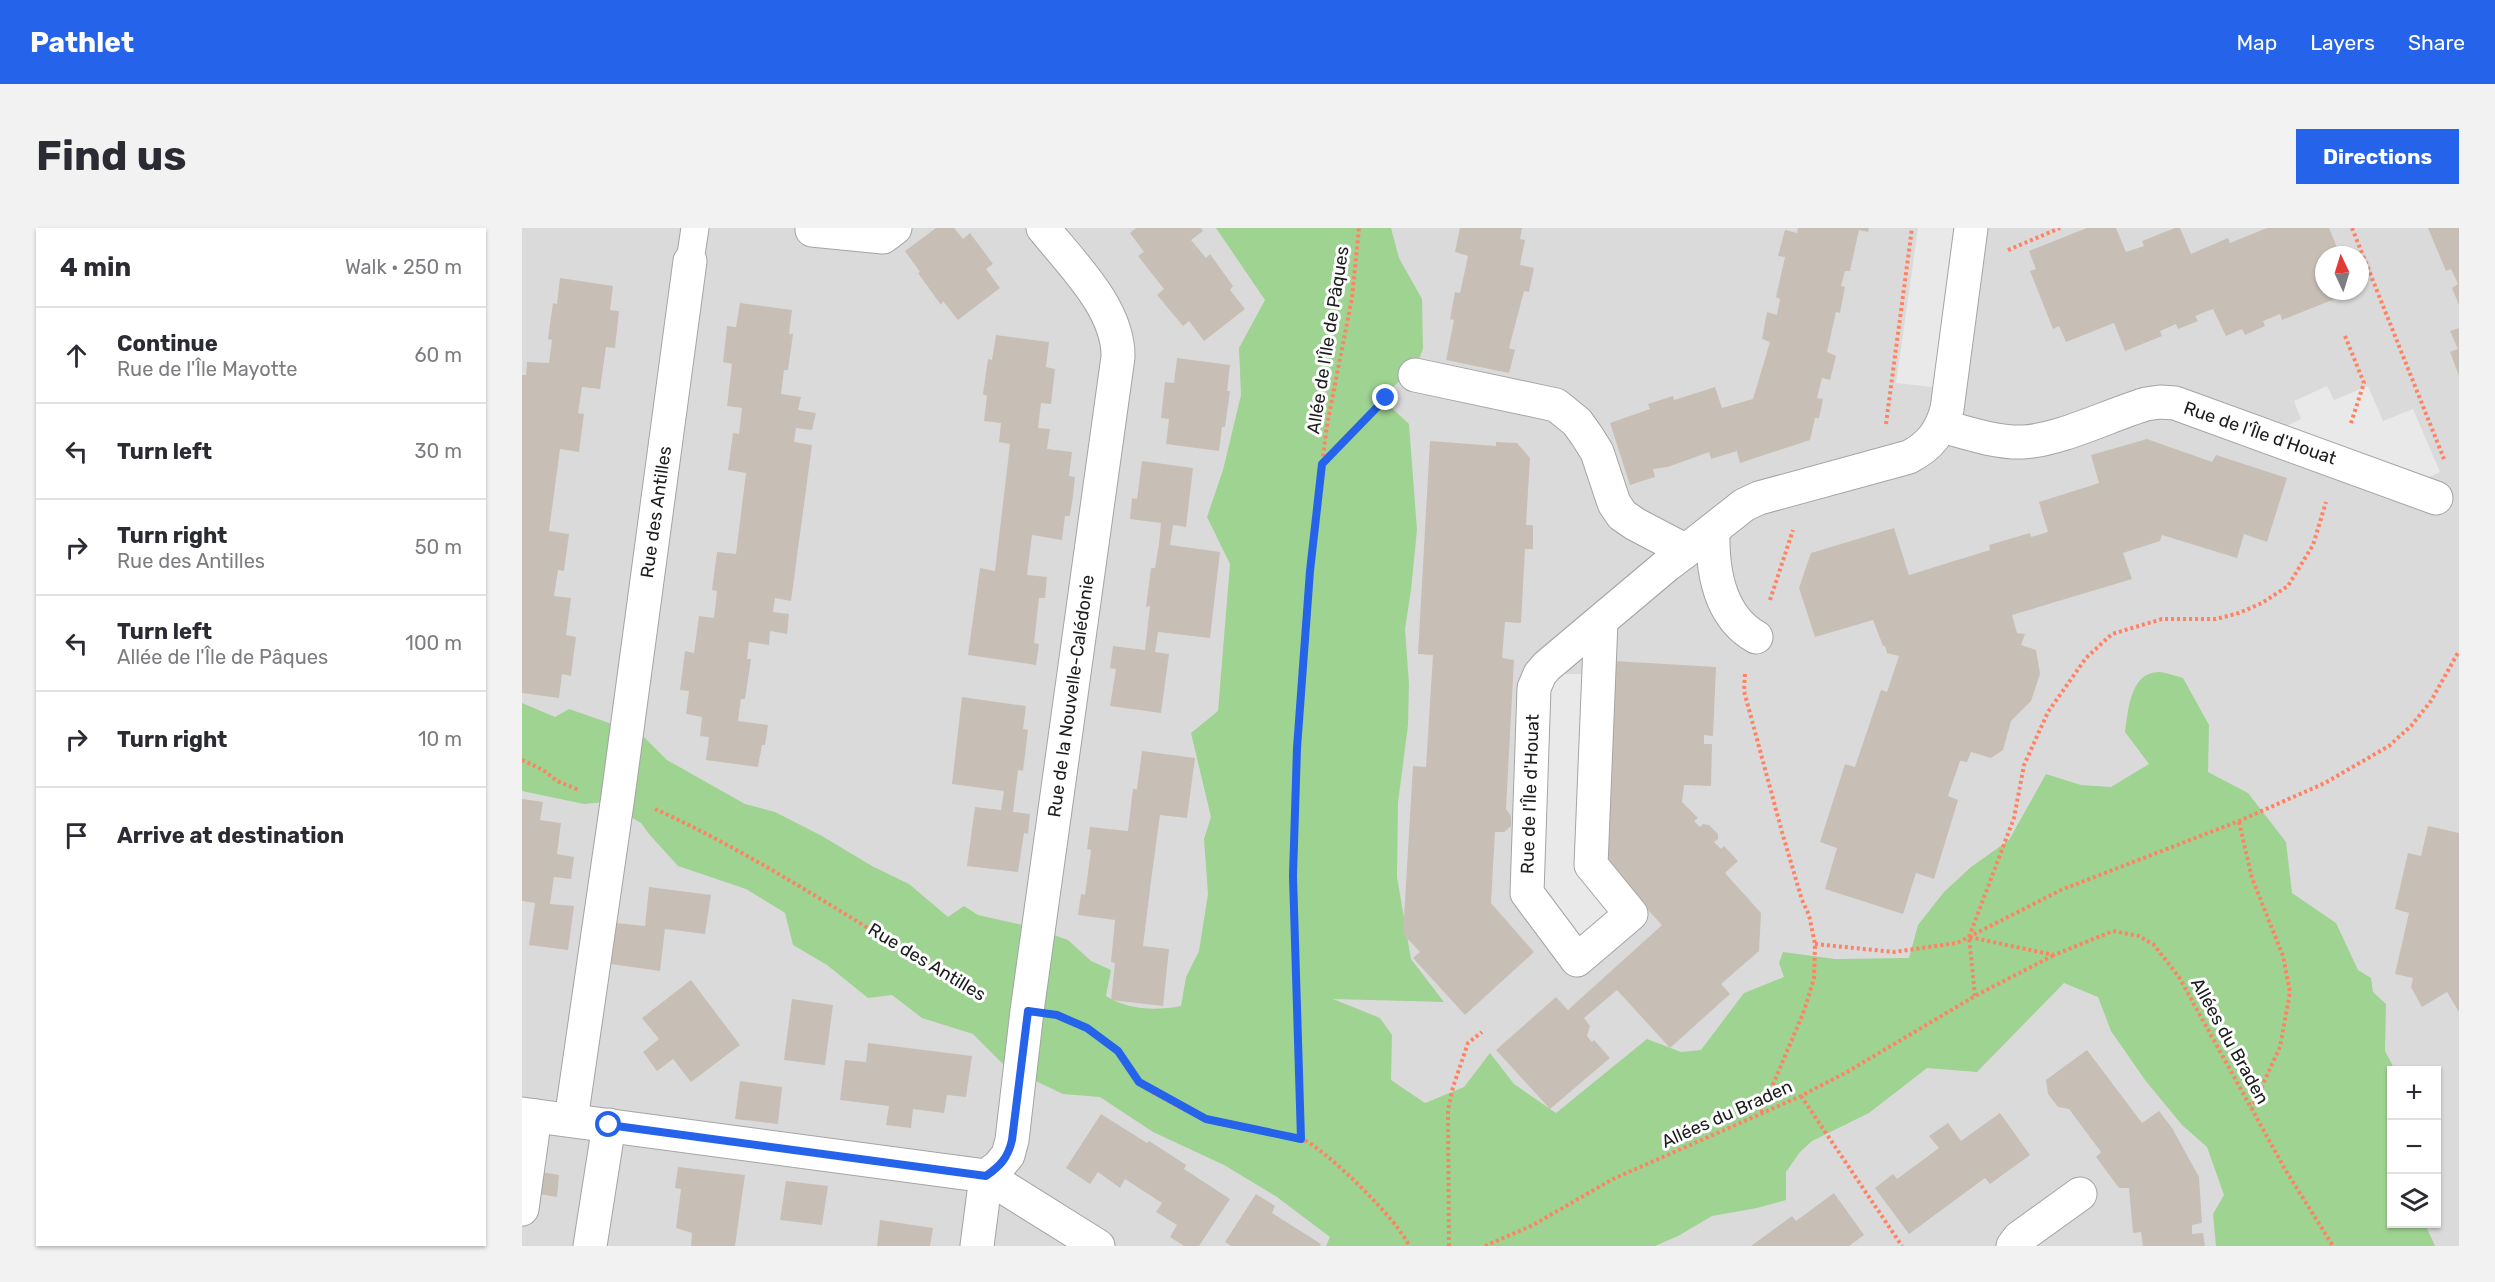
<!DOCTYPE html>
<html lang="en">
<head>
<meta charset="utf-8">
<style>
	body { margin:0; font-family:Rubik,sans-serif; background:#f2f2f3; color:#2b2b33 }
	.controls { position:absolute; right:18px; bottom:18px; display:grid; overflow:hidden; border-radius:0px; box-shadow:0 2px 4px #0004 }
	.controls button { width:54px; height:54px; display:grid; place-items:center; padding:0; border:0; border-bottom:2px solid #e1e1e2; background:#fff; color:#2b2b33; font:30px sans-serif }
	.compass { position:absolute; left:1793px; top:18px; width:54px; height:54px; border-radius:50%; background:#fff; box-shadow:0 2px 4px #0004; rotate:356deg }
	.stop { position:absolute; width:18px; height:18px; margin:-14px; border:4px solid #2563eb; border-radius:50%; background:#fff }
	.stop.end { background:#2563eb; border-color:#fff; box-shadow:0 2px 6px #0008 }
	.list { margin:0; padding:0; list-style:none }
	h2 { display:flex; justify-content:space-between; align-items:center; height:78px; margin:0; padding:0 24px; font-size:26px }
	h2 small { font-size:20px; font-weight:400; color:#7c7c81 }
	.list li { display:grid; grid-template-columns:39px 1fr auto; gap:18px; align-items:center; box-sizing:border-box; height:96px; padding:0 24px; border-top:2px solid #e1e1e2 }
	.list b { display:block; font-size:22px; white-space:nowrap }
	.list p { margin:0; font-size:20px; white-space:nowrap; color:#7c7c81 }
	.list em { font-size:20px; font-style:normal; color:#7c7c81 }
	.icon { flex:none; width:33px; height:33px; fill:none; stroke:currentColor; stroke-width:2; stroke-linecap:round; stroke-linejoin:round }
	.map { position:relative; flex:none; width:1937px; height:1018px; overflow:hidden; border-radius:0px }
	header { display:flex; align-items:center; gap:36px; box-sizing:border-box; height:84px; padding:0 30px; background:#2563eb; color:#fff }
	header strong { font-size:28px }
	nav { display:flex; gap:33px; margin-inline-start:auto; font-size:21px }
	.intro { display:flex; align-items:center; justify-content:space-between; box-sizing:border-box; height:144px; padding:0 36px }
	h1 { margin:0; font-size:42px }
	.button { padding:15px 27px; border-radius:0px; background:#2563eb; color:#fff; font-size:21px; font-weight:700 }
	main { display:flex; gap:36px; padding:0 36px }
	aside { flex:1; background:#fff; border-radius:0px; box-shadow:0 2px 4px #0004 }
	.map>svg:first-child { display:block }
	.residential { fill:#dbdada; fill-rule:evenodd }
	.forest { fill:#9fd392 }
	.parking { fill:#e9e9e9 }
	.building { fill:#c7bfb5 }
	.lines { fill:none; stroke-linecap:round; stroke-linejoin:round }
	.pedestrian-casing { stroke:#a4a4a4; stroke-width:29 }
	.minor-casing { stroke:#a4a4a4; stroke-width:35 }
	.path { stroke:#ff8363; stroke-width:4; stroke-dasharray:3 3; stroke-linecap:butt }
	.pedestrian { stroke:#fff; stroke-width:27 }
	.minor { stroke:#fff; stroke-width:33 }
	.route { stroke:#2563eb; stroke-width:8 }
	.labels { text-anchor:middle; dominant-baseline:central; stroke-width:6; stroke-linejoin:round; paint-order:stroke }
	.street-label { font-size:18px; fill:#1d1d1d; stroke:#fff }
</style>
</head>
<body>
<header>
<strong>Pathlet</strong>
<nav><a>Map</a><a>Layers</a><a>Share</a></nav>
</header>
<div class="intro"><h1>Find us</h1><a class="button">Directions</a></div>
<main>
<aside>
<h2>4 min<small>Walk · 250 m</small></h2>
<ul class="list">
<li><svg class="icon" aria-label="ahead" viewBox="0 0 24 24"><path d="M12 20V5M6 11l6-6 6 6"/></svg><div><b>Continue</b><p>Rue de l'Île Mayotte</p></div><em>60 m</em></li>
<li><svg class="icon" aria-label="left" viewBox="0 0 24 24"><path d="M17 20v-9H6M10 6l-5 5 5 5"/></svg><div><b>Turn left</b></div><em>30 m</em></li>
<li><svg class="icon" aria-label="right" viewBox="0 0 24 24"><path d="M7 20v-9h11M14 6l5 5-5 5"/></svg><div><b>Turn right</b><p>Rue des Antilles</p></div><em>50 m</em></li>
<li><svg class="icon" aria-label="left" viewBox="0 0 24 24"><path d="M17 20v-9H6M10 6l-5 5 5 5"/></svg><div><b>Turn left</b><p>Allée de l'Île de Pâques</p></div><em>100 m</em></li>
<li><svg class="icon" aria-label="right" viewBox="0 0 24 24"><path d="M7 20v-9h11M14 6l5 5-5 5"/></svg><div><b>Turn right</b></div><em>10 m</em></li>
<li><svg class="icon" aria-label="arrive" viewBox="0 0 24 24"><path d="M6 21V4h12l-3 4 3 4H6"/></svg><div><b>Arrive at destination</b></div></li>
</ul>
</aside>
<div class="map">
<svg width="1937" height="1018" viewBox="0 0 1937 1018">
	<rect width="100%" height="100%" fill="#efece2"/>
	<path class="residential" d="M0 0H1937V1018H0ZM1802 27H1838V63H1802ZM1870 842H1914V996H1870Z"/>
	<path class="forest" d="M694 0H869L877 30 900 71 901 121 894 138 859 170 887 196 895 302 889 362 883 401 887 456 886 497 876 575 875 649 889 731 922 774 811 771 858 790 870 807 869 852 903 875 942 859 968 825 992 856 1034 885 1125 811 1159 824 1179 822 1222 765 1262 749 1257 735 1261 724 1313 731 1387 730 1396 697 1422 664 1449 639 1487 612 1524 546 1559 557 1589 559 1627 536 1603 504C1606 483 1608 443 1638 444 1645 445 1654 448 1661 450L1687 497 1686 544 1726 565 1764 614 1770 665 1814 695 1836 742 1849 750 1851 764 1864 776 1863 823 1873 842H1870V996H1903L1913 1018H1694L1691 986 1702 967 1685 919 1660 897 1623 852 1589 803 1576 769 1542 755 1455 844 1405 840 1347 885 1290 913 1278 924 1264 944V972L1235 980 1190 988 1156 1008 1133 1018H804L808 1009 755 969 702 937 631 904 578 869 541 866 484 839 451 806 400 790 370 767 346 770 305 737 271 717 263 685 224 661 156 638 127 606 119 595 84 574 62 576 0 563V475L33 489 47 481 119 506 145 532 223 576 253 584 300 608 350 638 387 656 426 689 442 678 456 687 509 699 546 712 569 733 589 742 584 768C606 782 633 783 659 778L664 749 677 723 686 666 682 611 689 589 669 505 696 483 708 336 685 289 701 242 719 167 717 120 743 72Z"/>
	<g class="parking">
		<polygon points="1396,0 1449,0 1428,161 1374,155"/>
		<polygon points="1805,158 1812,172 1846,158 1861,193 1891,181 1918,244 1895,255 1753,203 1779,191 1772,173"/>
		<polygon points="1018,446 1062,446 1089,682 1045,719 1006,630"/>
	</g>
	<g class="building">
		<polygon points="414,0 432,0 441,11 448,5 471,36 464,41 478,60 436,92 421,73 419,77 396,45 398,44 383,23"/>
		<polygon points="614,0 679,0 681,3 669,12 684,30 688,26 711,58 708,62 723,81 682,113 667,93 661,98 635,67 642,61 616,28 622,24 608,5"/>
		<polygon points="938,0 1000,0 998,11 1003,12 998,37 1012,40 1007,64 1002,63 987,120 993,122 987,145 924,132 932,92 928,91 933,64 938,65 946,28 933,24"/>
		<polygon points="1276,0 1347,0 1346,4 1337,2 1328,43 1323,43 1319,58 1323,59 1318,85 1314,84 1305,124 1314,128 1308,152 1300,150 1295,170 1301,171 1297,190 1293,190 1288,212 1218,235 1215,223 1189,231 1187,224 1146,239 1131,241 1133,249 1108,257 1088,195 1128,181 1126,176 1151,168 1152,172 1193,159 1200,180 1231,171 1248,114 1240,111 1245,84 1255,87 1258,71 1254,69 1263,29 1256,28 1263,2 1275,5"/>
		<polygon points="1565,0 1594,0 1604,24 1622,18 1620,13 1653,0 1658,0 1669,26 1706,10 1708,15 1745,0 1807,0 1818,27 1802,27 1802,63 1818,63 1813,65 1815,70 1760,92 1758,86 1741,93 1743,98 1723,107 1720,101 1704,108 1691,81 1673,88 1676,93 1656,101 1654,96 1638,103 1640,108 1603,123 1592,95 1544,114 1537,98 1531,101 1508,43 1514,41 1507,23"/>
		<polygon points="1906,0 1937,0 1937,77 1930,60 1936,56 1929,41 1924,43"/>
		<polygon points="38,50 91,58 88,82 97,83 93,120 84,119 78,161 60,159 56,185 62,186 57,224 38,221 27,303 47,306 42,343 36,342 32,368 49,370 44,407 54,409 49,448 40,446 37,470 0,465 0,147 4,147 5,134 27,135 30,112 26,111 31,75 35,76"/>
		<polygon points="218,75 270,82 267,106 271,106 266,142 262,142 259,166 279,169 276,182 294,185 290,202 274,200 272,214 290,217 269,373 253,370 251,384 267,386 265,406 248,403 247,417 227,414 225,431 229,431 223,471 219,471 216,493 246,497 243,517 240,517 236,539 184,532 187,509 178,508 180,489 164,486 167,463 158,462 163,423 172,425 177,388 192,390 195,363 190,362 195,324 214,326 224,245 206,242 211,205 217,206 220,180 205,178 210,136 201,134 205,98 214,99"/>
		<polygon points="1937,100 1937,148 1928,124 1936,121 1928,103"/>
		<polygon points="474,107 527,114 524,139 533,141 529,176 519,175 516,200 528,201 525,221 550,224 547,248 553,249 551,268 548,288 543,288 540,312 510,307 505,347 525,349 523,370 517,370 512,415 517,416 514,437 446,427 458,340 473,343 488,216 477,214 479,195 462,193 465,168 461,166 466,131 470,132"/>
		<polygon points="655,130 708,137 705,163 708,163 703,199 700,199 697,223 644,216 647,191 639,190 643,154 652,155"/>
		<polygon points="1625,211 1690,234 1694,227 1765,250 1745,314 1722,306 1715,330 1640,307 1638,313 1601,325 1610,351 1490,387 1495,405 1503,406 1499,417 1514,422 1518,446 1509,473 1489,493 1481,522 1469,530 1449,524 1445,534 1438,533 1426,568 1436,572 1412,651 1394,645 1381,686 1303,661 1315,620 1298,614 1323,536 1333,539 1359,462 1365,464 1377,428 1365,425 1363,418 1361,418 1351,392 1293,409 1277,360 1289,325 1372,300 1387,347 1468,322 1467,317 1508,305 1509,309 1526,304 1517,274 1577,255 1569,227"/>
		<polygon points="908,213 974,218 974,214 995,215 1008,230 1004,297 1011,297 1011,321 1003,321 999,395 983,394 980,430 992,432 984,581 989,588 989,598 982,604 973,604 969,675 1012,724 943,787 891,730 898,724 881,706 891,538 904,539 911,427 896,426"/>
		<polygon points="620,233 671,240 664,299 651,297 648,317 698,324 688,410 636,404 633,424 647,426 639,485 588,478 594,441 588,440 591,418 623,422 628,378 624,379 629,340 633,340 637,316 639,295 608,291 610,270 615,271"/>
		<polygon points="1092,433 1194,439 1191,508 1182,507 1182,516 1190,516 1189,558 1162,557 1160,574 1176,590 1172,593 1178,599 1181,596 1187,597 1196,606 1196,611 1192,614 1199,621 1202,618 1216,633 1203,645 1239,685 1237,723 1199,756 1208,766 1148,820 1095,762 1062,790 1068,798 1065,808 1070,814 1072,812 1088,830 1028,881 974,822 1034,769 1046,782 1140,697 1081,634"/>
		<polygon points="440,469 504,478 501,501 506,502 501,543 496,542 491,584 508,586 506,606 502,605 496,644 445,638 453,579 479,582 482,563 430,556"/>
		<polygon points="620,523 673,530 665,590 638,587 629,653 621,718 647,721 641,778 589,772 593,735 589,734 593,692 556,687 559,666 563,667 569,622 565,621 568,599 606,603 611,561 615,561"/>
		<polygon points="0,571 21,574 18,592 39,595 35,626 52,629 49,651 32,649 28,676 52,678 46,722 7,717 13,675 0,673"/>
		<polygon points="1906,598 1937,605 1937,784 1925,764 1900,779 1889,759 1891,750 1873,746 1887,685 1873,681 1886,625 1899,628"/>
		<polygon points="127,659 189,667 183,706 143,701 138,743 89,736 94,695 123,698"/>
		<polygon points="169,752 218,817 169,854 151,831 135,843 121,824 137,811 120,790"/>
		<polygon points="270,771 311,777 303,837 262,832"/>
		<polygon points="346,815 450,828 444,869 425,867 422,885 391,881 389,900 364,897 367,878 318,872 323,832 344,834"/>
		<polygon points="1565,822 1620,895 1637,883 1650,900 1677,949 1680,995 1670,997 1670,1006 1681,1005 1683,1018 1621,1018 1619,1004 1611,1005 1607,960 1597,960 1574,929 1579,924 1547,881 1536,879 1526,866 1524,852"/>
		<polygon points="218,853 260,859 256,896 213,891"/>
		<polygon points="1478,885 1508,927 1468,956 1463,950 1387,1006 1353,960 1371,946 1375,951 1417,920 1407,908 1426,895 1439,913"/>
		<polygon points="579,886 625,915 627,913 646,925 664,937 662,941 708,971 677,1018 662,1018 648,1009 655,997 634,984 640,975 603,951 598,960 576,944 568,956 544,940"/>
		<polygon points="156,939 223,947 213,1018 169,1018 170,1005 154,1000 159,961 153,960"/>
		<polygon points="14,943 37,947 35,969 11,965"/>
		<polygon points="264,953 306,958 300,997 258,992"/>
		<polygon points="1312,965 1342,1007 1327,1018 1229,1018 1270,988 1274,993"/>
		<polygon points="734,966 753,978 750,985 799,1016 798,1018 709,1018 703,1014"/>
		<polygon points="358,992 411,1000 408,1018 355,1018"/>
	</g>
	<g class="lines">
		<g class="pedestrian-casing">
			<polyline id="pedestrian" points="168,33 173,0"/>
		</g>
		<g class="minor-casing">
			<g id="minor">
				<polyline points="290,2 361,9 373,0"/>
				<path d="M893 147 1034 177 1055 194 1065 208 1075 224 1092 275 1100 287 1113 296 1155 318 1161 325 1222 277 1237 270 1387 229C1408 218 1419 204 1425 181L1449 0"/>
				<path d="M1420 198C1445 205 1475 215 1501 214 1539 212 1587 187 1624 176L1638 174 1653 175 1914 270"/>
				<path d="M1191 302C1190 341 1197 388 1234 409"/>
				<polyline points="1079,393 1069,637 1109,686 1055,732 1005,665 1012,460 1018,446 1025,438 1145,337 1161,325"/>
				<polyline points="0,886 464,948 576,1018"/>
				<polyline points="49,892 96,568 168,33"/>
				<path d="M464 948 476 939 486 927 490 912 505 783 596 129C597 81 550 36 521 0"/>
				<polyline points="0,981 13,888"/>
				<polyline points="68,1018 87,897"/>
				<polyline points="455,1018 464,948"/>
				<polyline points="1491,1018 1497,1010 1558,966"/>
			</g>
		</g>
		<g class="path">
			<polyline points="1830,0 1922,231"/>
			<polyline points="1486,22 1538,0"/>
			<polyline points="1823,108 1842,155 1828,198"/>
			<polyline points="1364,196 1390,0"/>
			<polyline points="800,235 862,172"/>
			<polyline points="1248,372 1271,302"/>
			<polyline points="1223,446 1222,463 1260,604 1280,672 1287,687 1293,716 1292,750 1282,783 1239,885"/>
			<polyline points="0,532 21,542 35,553 57,562"/>
			<path d="M133 581C250 634 354 709 465 771"/>
			<polyline points="1717,594 1730,650 1761,728 1768,764 1758,819 1730,880"/>
			<polyline points="1447,709 1492,590 1502,537 1526,484 1564,430 1590,406 1640,391 1694,391 1717,385 1740,375 1766,358 1791,317 1804,274"/>
			<polyline points="1293,716 1372,724 1435,715 1539,662 1717,593 1803,555 1867,518 1889,498 1909,473 1937,423"/>
			<polyline points="1453,768 1447,709 1532,727 1591,703 1617,708 1632,717 1657,749 1764,943 1811,1018"/>
			<path d="M545 792C563 799 581 808 595 822 609 836 613 854 630 864 647 873 665 884 683 891 713 903 747 900 778 910 802 919 878 994 887 1018"/>
			<polyline points="1279,868 1380,1018"/>
			<polyline points="779,911 771,648 775,520 788,343 800,236 805,197 830,70 837,0"/>
			<polyline points="927,1018 926,882 931,859 946,815 960,804"/>
			<polyline points="963,1018 1011,997 1091,951 1279,868 1325,844 1453,768 1532,727"/>
		</g>
		<use href="#pedestrian" class="pedestrian"/>
		<use href="#minor" class="minor"/>
	</g>
	<g class="lines">
		<path class="route" d="M87 897 464 948C478 938 486 930 490 912L506 783 535 787 565 800 596 823 617 854 684 891 779 911 771 648 775 520 788 343 800 236 864 170"/>
	</g>
	<g class="labels">
		<g class="street-label">
			<text transform="translate(806 112) rotate(-81)">Allée de l'Île de Pâques</text>
			<text transform="translate(1738 205) rotate(19)">Rue de l'Île d'Houat</text>
			<text transform="translate(134 284) rotate(-82)">Rue des Antilles</text>
			<text transform="translate(549 468) rotate(-82)">Rue de la Nouvelle-Calédonie</text>
			<text transform="translate(1008 566) rotate(-88)">Rue de l'Île d'Houat</text>
			<text transform="translate(405 734) rotate(31)">Rue des Antilles</text>
			<text transform="translate(1708 813) rotate(61)">Allées du Braden</text>
			<text transform="translate(1205 886) rotate(-24)">Allées du Braden</text>
		</g>
	</g>
</svg>
<div class="controls">
<button>+</button>
<button>−</button>
<button><svg class="icon" aria-label="layers" viewBox="0 0 24 24"><path d="M12 4l9 5-9 5-9-5zM3 14l9 5 9-5"/></svg></button>
</div>
<svg class="compass" viewBox="-18 -18 36 36"><path d="M0-13l5 13h-10z" fill="#e53935"/><path d="M0 13l5-13h-10z" fill="#7c7c81"/></svg>
<div class="stop" style="left:87px;top:897px"></div>
<div class="stop end" style="left:864px;top:170px"></div>
</div>
</main>
</body>
</html>
